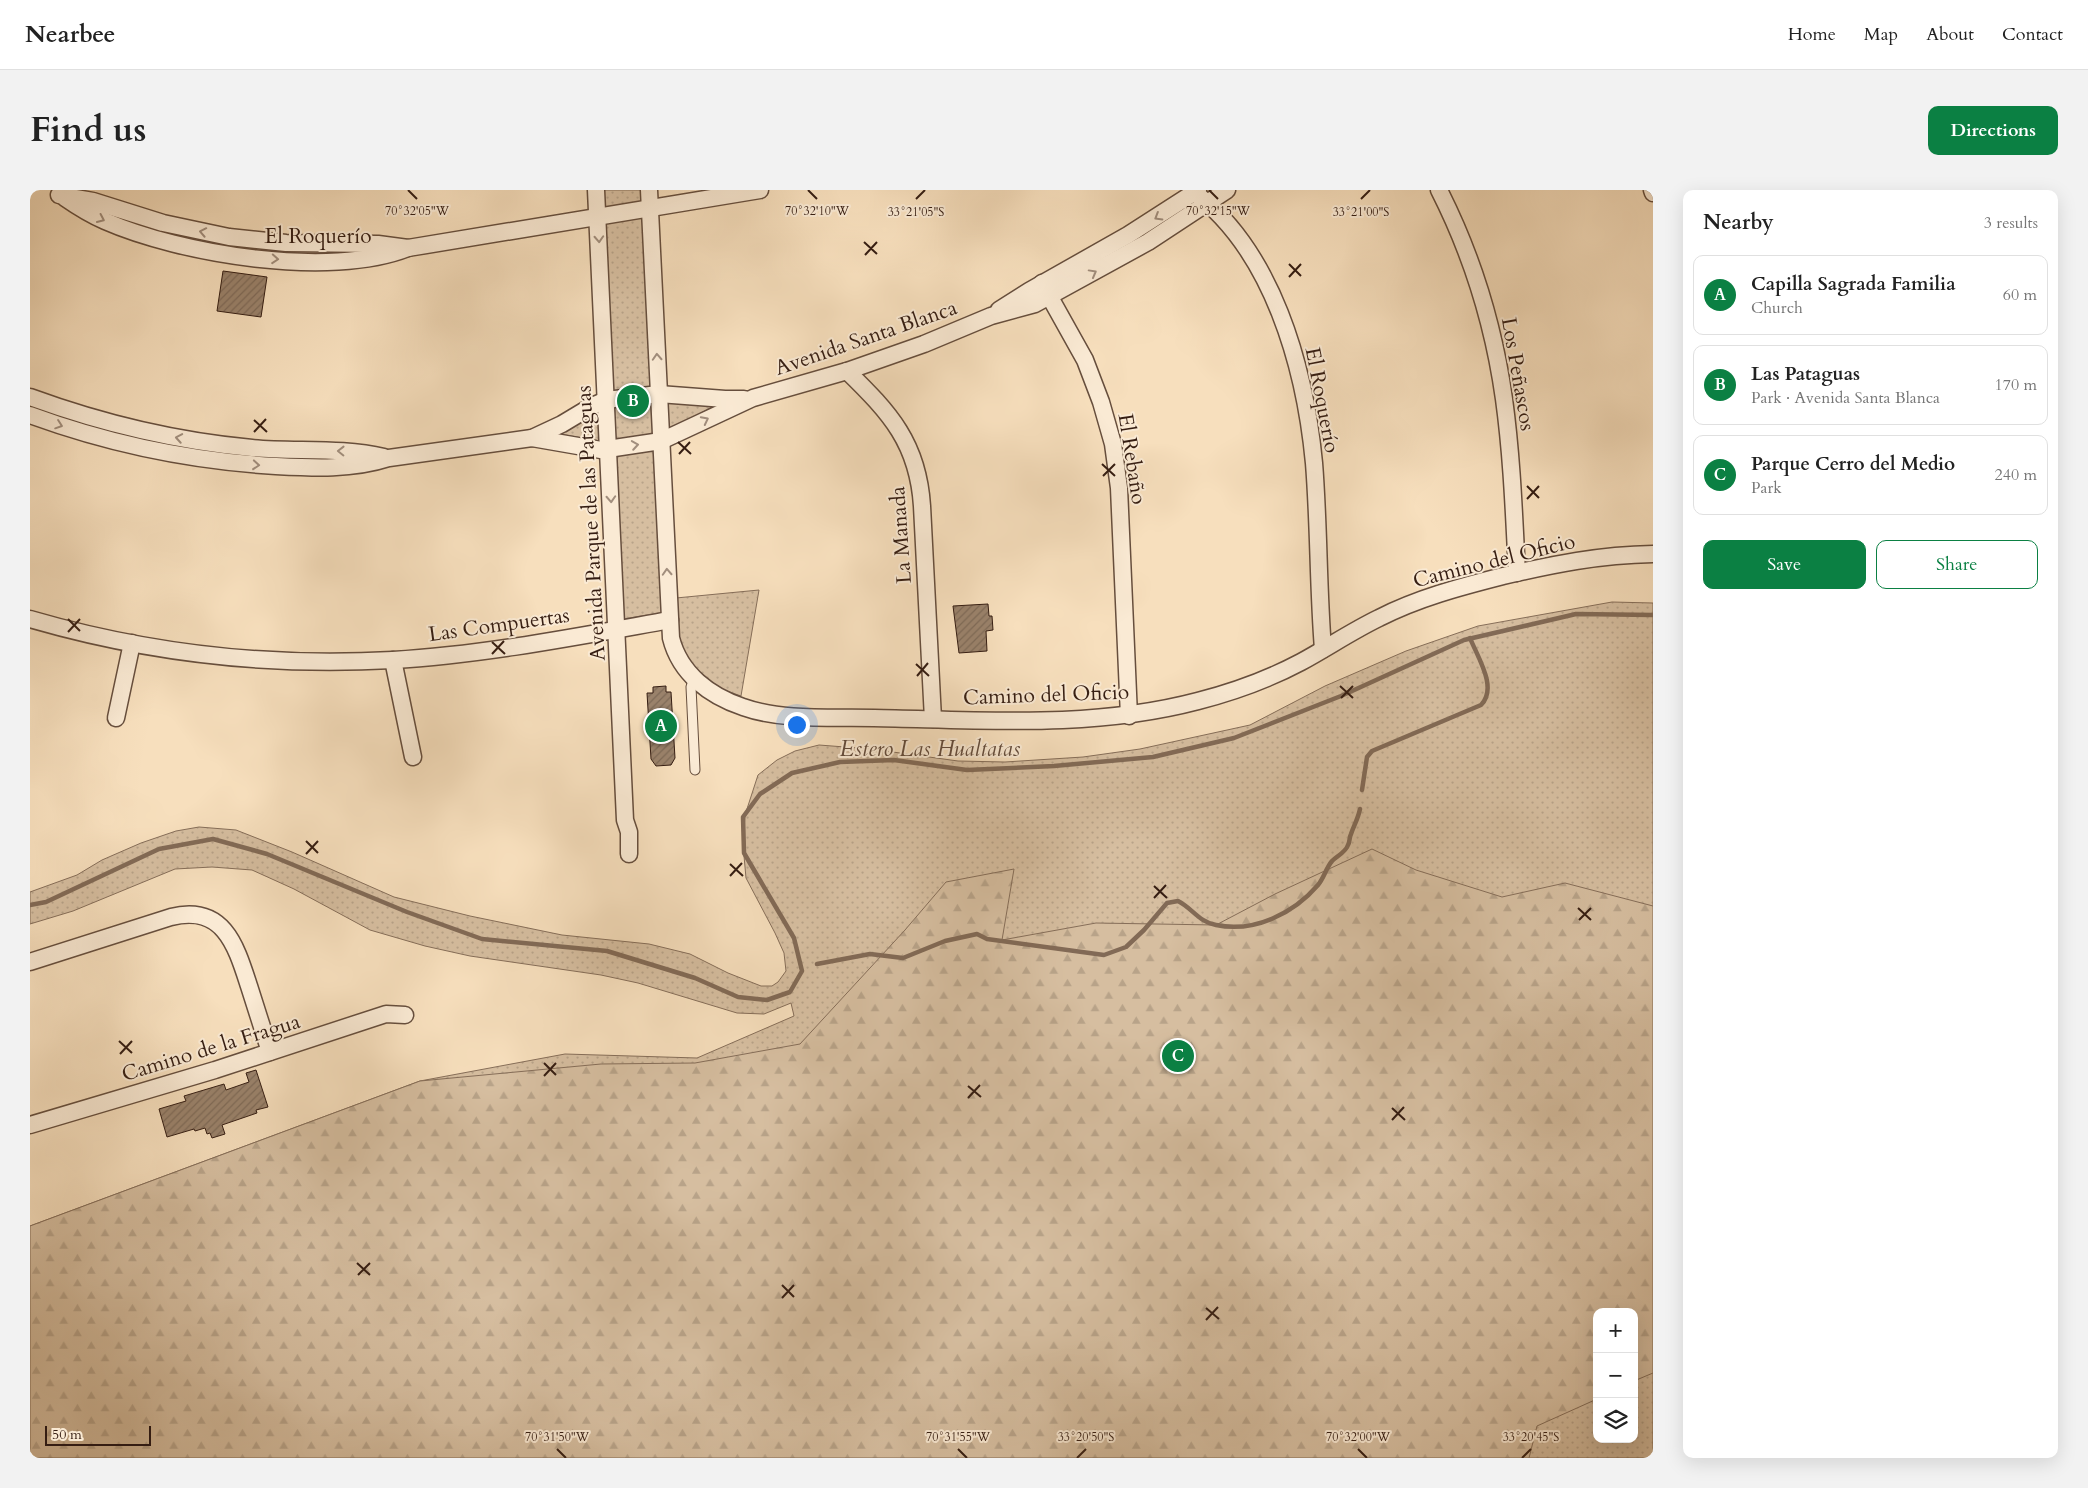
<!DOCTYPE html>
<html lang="en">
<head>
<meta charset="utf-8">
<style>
	body { margin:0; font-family:Cardo,serif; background:#f2f2f2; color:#222 }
	.controls { position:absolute; right:15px; bottom:15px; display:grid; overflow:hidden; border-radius:10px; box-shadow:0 5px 20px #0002 }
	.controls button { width:45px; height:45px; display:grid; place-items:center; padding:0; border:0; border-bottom:1px solid #e0e0e0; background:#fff; color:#222; font:25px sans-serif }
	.scale { position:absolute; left:15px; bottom:12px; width:106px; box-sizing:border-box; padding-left:5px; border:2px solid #351d12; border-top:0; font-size:14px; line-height:18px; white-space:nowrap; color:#351d12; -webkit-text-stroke:4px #faead4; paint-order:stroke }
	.you { position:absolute; left:766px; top:534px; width:18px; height:18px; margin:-12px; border:4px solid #fff; border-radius:50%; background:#1a73e8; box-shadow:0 0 0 8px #1a73e833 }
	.badge { display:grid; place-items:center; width:32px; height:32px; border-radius:50%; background:#0b8043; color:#fff; font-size:16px; font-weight:700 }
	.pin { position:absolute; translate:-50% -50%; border:2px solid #fff; box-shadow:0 1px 5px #0006 }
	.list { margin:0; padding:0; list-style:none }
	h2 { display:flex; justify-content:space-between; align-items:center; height:65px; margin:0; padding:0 20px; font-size:21px }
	h2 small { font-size:16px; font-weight:400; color:#767676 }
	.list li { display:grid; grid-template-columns:32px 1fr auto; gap:15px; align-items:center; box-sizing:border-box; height:80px; margin:0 10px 10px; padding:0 10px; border:1px solid #e0e0e0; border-radius:10px }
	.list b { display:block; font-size:19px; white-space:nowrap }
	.list p { margin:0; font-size:16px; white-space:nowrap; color:#767676 }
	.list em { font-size:16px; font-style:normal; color:#767676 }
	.actions { display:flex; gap:10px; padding:15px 20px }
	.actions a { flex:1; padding:11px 0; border:1px solid #0b8043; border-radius:10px; text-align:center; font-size:18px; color:#0b8043 }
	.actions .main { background:#0b8043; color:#fff }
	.icon { flex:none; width:28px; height:28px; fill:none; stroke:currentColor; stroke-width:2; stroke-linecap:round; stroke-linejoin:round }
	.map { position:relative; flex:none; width:1623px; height:1268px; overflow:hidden; border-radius:10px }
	header { display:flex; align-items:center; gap:30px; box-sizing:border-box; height:70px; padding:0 25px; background:#fff; border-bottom:1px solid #e0e0e0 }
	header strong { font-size:24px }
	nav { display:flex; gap:28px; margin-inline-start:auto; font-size:18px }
	.intro { display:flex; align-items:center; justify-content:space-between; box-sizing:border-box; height:120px; padding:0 30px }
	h1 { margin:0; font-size:35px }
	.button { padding:12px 22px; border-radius:10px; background:#0b8043; color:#fff; font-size:18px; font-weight:700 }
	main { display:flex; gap:30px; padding:0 30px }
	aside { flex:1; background:#fff; border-radius:10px; box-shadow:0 5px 20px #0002 }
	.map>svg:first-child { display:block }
	.grass { fill:url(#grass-dots); stroke:#866e59; fill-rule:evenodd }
	.forest { fill:url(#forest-firs); stroke:#866e59 }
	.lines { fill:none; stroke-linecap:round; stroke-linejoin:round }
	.stream { stroke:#826a56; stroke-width:4.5 }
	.building { fill:url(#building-hatch); stroke:#351d12 }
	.service-casing { stroke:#664e3d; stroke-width:11 }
	.minor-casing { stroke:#664e3d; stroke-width:19 }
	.service { stroke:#faead4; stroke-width:9 }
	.minor { stroke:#faead4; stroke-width:16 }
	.oneway { stroke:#a18e7d }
	.ticks { fill:none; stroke:#351d12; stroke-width:2 }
	.labels { text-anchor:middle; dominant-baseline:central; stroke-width:4; stroke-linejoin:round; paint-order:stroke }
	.street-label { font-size:21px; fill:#351d12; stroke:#faead4 }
	.water-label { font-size:22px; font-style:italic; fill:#624a3a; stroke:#faead4 }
	.ticks-label { font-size:12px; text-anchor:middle; fill:#351d12; stroke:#faead4; stroke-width:4; stroke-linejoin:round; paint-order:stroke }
</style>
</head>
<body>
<header>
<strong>Nearbee</strong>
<nav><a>Home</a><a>Map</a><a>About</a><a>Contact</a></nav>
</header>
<div class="intro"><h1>Find us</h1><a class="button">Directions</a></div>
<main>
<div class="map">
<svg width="1623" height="1268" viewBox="0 0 1623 1268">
	<defs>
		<pattern id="grass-dots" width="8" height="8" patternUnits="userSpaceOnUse" patternTransform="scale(1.25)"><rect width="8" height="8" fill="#d6bea0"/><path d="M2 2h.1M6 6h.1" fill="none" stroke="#b8a389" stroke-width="1.8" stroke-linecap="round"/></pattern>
		<pattern id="forest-firs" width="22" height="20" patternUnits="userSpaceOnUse" patternTransform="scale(1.25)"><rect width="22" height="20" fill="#d6bea0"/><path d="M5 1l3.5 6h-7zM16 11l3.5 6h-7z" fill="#b8a389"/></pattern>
		<pattern id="building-hatch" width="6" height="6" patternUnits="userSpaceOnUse" patternTransform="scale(1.25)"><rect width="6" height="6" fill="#9a826b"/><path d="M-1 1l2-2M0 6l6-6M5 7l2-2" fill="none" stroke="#7e6a57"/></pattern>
	</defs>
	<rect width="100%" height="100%" fill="#f7dfbd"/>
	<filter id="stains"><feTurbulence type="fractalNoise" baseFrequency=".004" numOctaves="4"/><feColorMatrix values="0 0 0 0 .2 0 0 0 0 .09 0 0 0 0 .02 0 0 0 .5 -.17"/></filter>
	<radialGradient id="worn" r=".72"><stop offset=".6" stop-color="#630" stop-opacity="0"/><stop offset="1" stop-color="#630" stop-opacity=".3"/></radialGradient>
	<g class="grass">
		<polygon points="573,0 612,0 633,422 594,429"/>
		<polygon points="637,210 685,215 637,242"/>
		<polygon points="569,222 570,251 530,244"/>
		<polygon points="729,400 711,506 694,500 677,489 662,474 649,452 646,408"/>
		<path d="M1582 412 1623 413V1268H0V1036L390 891 535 864 667 868 764 826 761 813 734 824 707 823 608 793 571 785 440 766 395 756 340 740 264 699 222 680 182 677 145 679 43 721 0 734V702L47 685 72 670 111 653 146 641 169 637 206 640 262 662 364 707 440 726 532 745 619 754 660 764 698 783 731 796H742L748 792 756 781 754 763 745 743 716 688 713 655 715 625 728 585 747 570 765 561 789 555 841 559 928 571 975 572 1053 567 1110 559 1220 535 1295 496 1376 461 1448 436ZM1567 1122H1604V1249H1567Z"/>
	</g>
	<polygon class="forest" points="1342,659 1386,680 1472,707 1535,693 1623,716 1623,1183 1604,1191 1604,1122 1567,1122 1567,1209 1507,1236 1499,1268 0,1268 0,1036 390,891 571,874 665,873 770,854 875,740 916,692 984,679 972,750 1066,733 1186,735 1245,704"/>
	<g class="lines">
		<g class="stream">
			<path d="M1332 600 1337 567 1342 561 1451 515C1468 498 1448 468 1440 448"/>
			<polyline points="0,715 16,712 129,659 183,649 237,664 377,722 452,749 577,761 665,788 708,807 737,810 760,802 772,781 764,748 714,663 713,627 730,604 762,583 810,572 864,570 937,580 1024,576 1123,567 1204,548 1311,506 1434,450 1546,424 1623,425"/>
			<path d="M787 774 840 764 873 768 915 751 947 744 957 749 1074 765 1096 757 1114 740 1137 713 1148 711C1162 718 1169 732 1186 735 1225 743 1264 723 1288 695 1294 688 1296 678 1302 671 1307 666 1316 662 1318 655 1320 652 1319 648 1321 644 1324 635 1328 629 1330 619"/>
		</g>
	</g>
	<g class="building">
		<polygon points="193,81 237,87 231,127 187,121"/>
		<polygon points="958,414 959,426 962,426 963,440 956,441 957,461 929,463 923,416"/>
		<polygon points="636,496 636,502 641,502 645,568 641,575 626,576 621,569 617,503 623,503 623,497"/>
		<polygon points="226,880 238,917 226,920 227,923 192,935 195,944 182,948 180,943 177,944 175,938 165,941 164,939 137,947 129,919 156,911 154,906 194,894 196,900 219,892 216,883"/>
	</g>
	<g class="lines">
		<g class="service-casing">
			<polyline id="service" points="664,488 661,497 665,580"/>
		</g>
		<g class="minor-casing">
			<g id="minor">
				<polyline points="566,0 595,630 599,642 599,664"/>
				<path d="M619 0 641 448C650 484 680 506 713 517 752 531 803 527 844 528 952 530 1062 539 1168 511 1203 502 1239 489 1271 472 1297 458 1322 441 1349 428 1388 408 1430 397 1473 386 1525 374 1569 365 1623 364"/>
				<path d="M1161 0C1243 59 1275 178 1284 273 1289 335 1288 397 1293 459"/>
				<path d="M1409 0C1442 65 1464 137 1474 209 1482 267 1484 325 1487 383"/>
				<polyline points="1622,0 1623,3"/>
				<polyline points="29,5 63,11 133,33 199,47 256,53 348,54 378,58 730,0"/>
				<path d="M35 8C48 17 61 25 75 31 150 64 300 89 378 58"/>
				<polyline points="1012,93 1055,170 1071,212 1083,254 1089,298 1099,526"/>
				<polyline points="969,120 999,101 1098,45 1168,0"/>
				<path d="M817 181C860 223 888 253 892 316L903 529"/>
				<path d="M0 207C71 233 146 251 222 258 266 262 311 257 354 267"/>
				<path d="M0 225C79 254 162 271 246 276 284 278 322 280 359 268L502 248 532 234 562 216 576 210 629 204 695 209H714"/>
				<polyline points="502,248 571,260 631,251 723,208 817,181 894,154 961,126 1005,114 1118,52 1197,0"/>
				<path d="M0 429C117 463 241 477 363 470 453 465 550 446 640 430"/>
				<polyline points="363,470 383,567"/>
				<polyline points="86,528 102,453"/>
				<path d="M0 772 141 727C194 714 206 756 219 796 226 818 233 840 240 862"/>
				<polyline points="0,935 185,880 356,824 375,825"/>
			</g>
		</g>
		<use href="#service" class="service"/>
		<use href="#minor" class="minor"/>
	</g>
	<defs><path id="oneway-chevron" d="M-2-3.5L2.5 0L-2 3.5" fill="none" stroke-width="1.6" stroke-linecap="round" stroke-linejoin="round" transform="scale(1.25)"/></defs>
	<g class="oneway">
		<use href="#oneway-chevron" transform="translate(1128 27) rotate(149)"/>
		<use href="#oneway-chevron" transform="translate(71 29) rotate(25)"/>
		<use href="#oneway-chevron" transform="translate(173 42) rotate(-169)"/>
		<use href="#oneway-chevron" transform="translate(569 49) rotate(87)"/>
		<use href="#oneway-chevron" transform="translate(245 69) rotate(4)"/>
		<use href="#oneway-chevron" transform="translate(1063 83) rotate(-29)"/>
		<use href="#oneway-chevron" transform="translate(627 167) rotate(-93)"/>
		<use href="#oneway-chevron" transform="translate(675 230) rotate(-27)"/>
		<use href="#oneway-chevron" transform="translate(29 235) rotate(19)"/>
		<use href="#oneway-chevron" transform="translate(149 248) rotate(-170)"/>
		<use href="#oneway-chevron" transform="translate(605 255) rotate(-9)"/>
		<use href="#oneway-chevron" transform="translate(311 261) rotate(-179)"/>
		<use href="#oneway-chevron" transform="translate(226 275) rotate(5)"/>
		<use href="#oneway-chevron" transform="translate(581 309) rotate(87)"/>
		<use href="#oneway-chevron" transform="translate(637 382) rotate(-93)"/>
	</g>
	<path class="ticks" d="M378 0 387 9M778 0 787 9M1179 0 1188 9M886 9 895 0M1331 9 1340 0M834 52 847 64M835 65 847 52M1259 74 1271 86M1259 87 1271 74M224 230 237 242M224 242 236 229M648 252 661 264M649 264 660 252M1072 274 1085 286M1073 286 1085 274M1497 296 1509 308M1497 309 1509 296M38 429 50 441M38 442 50 429M462 452 475 464M462 464 474 451M886 474 899 486M887 486 898 473M1310 496 1323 508M1311 508 1323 496M276 651 288 663M276 664 288 651M700 674 713 686M700 686 712 673M1124 696 1137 708M1124 708 1136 695M1548 718 1561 730M1549 730 1561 718M89 851 102 863M90 864 102 851M514 873 526 885M514 886 526 873M938 896 951 907M938 908 950 895M1362 918 1375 930M1362 930 1374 917M327 1073 340 1085M328 1085 340 1073M752 1095 764 1107M752 1108 764 1095M1176 1118 1189 1129M1176 1130 1188 1117M527 1259 536 1268M928 1259 937 1268M1328 1259 1337 1268M1047 1268 1056 1259M1492 1268 1501 1259"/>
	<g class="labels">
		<g class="street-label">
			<text x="288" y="46">El Roquerío</text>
			<text transform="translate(836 148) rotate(-19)">Avenida Santa Blanca</text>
			<text transform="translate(1488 184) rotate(80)">Los Peñascos</text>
			<text transform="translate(1292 210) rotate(79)">El Roquerío</text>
			<text transform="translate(1102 269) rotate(81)">El Rebaño</text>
			<text transform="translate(561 333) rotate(-93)">Avenida Parque de las Pataguas</text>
			<text transform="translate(871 345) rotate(-94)">La Manada</text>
			<text transform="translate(1464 371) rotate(-14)">Camino del Oficio</text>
			<text transform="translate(469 435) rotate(-8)">Las Compuertas</text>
			<text transform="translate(1016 505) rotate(-2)">Camino del Oficio</text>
			<text transform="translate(181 858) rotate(-17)">Camino de la Fragua</text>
		</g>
		<g class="water-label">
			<text x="900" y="559">Estero Las Hualtatas</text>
		</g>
	</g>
	<g class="ticks-label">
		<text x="787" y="25">70°32'10"W</text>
		<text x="1188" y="25">70°32'15"W</text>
		<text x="387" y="25">70°32'05"W</text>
		<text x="886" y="26">33°21'05"S</text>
		<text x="1331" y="26">33°21'00"S</text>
		<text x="1056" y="1251">33°20'50"S</text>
		<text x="1501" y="1251">33°20'45"S</text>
		<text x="527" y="1251">70°31'50"W</text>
		<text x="928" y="1251">70°31'55"W</text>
		<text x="1328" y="1251">70°32'00"W</text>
	</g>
	<rect width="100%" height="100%" filter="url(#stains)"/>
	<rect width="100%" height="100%" fill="url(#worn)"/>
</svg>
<div class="controls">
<button>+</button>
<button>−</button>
<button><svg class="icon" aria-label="layers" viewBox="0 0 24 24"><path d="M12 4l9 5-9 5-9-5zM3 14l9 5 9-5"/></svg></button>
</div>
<div class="scale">50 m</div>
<div class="you"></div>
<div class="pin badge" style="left:631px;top:536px">A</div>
<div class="pin badge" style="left:603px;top:211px">B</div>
<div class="pin badge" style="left:1148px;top:866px">C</div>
</div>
<aside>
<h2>Nearby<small>3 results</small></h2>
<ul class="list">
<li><span class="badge">A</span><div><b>Capilla Sagrada Familia</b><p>Church</p></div><em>60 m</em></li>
<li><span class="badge">B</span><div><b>Las Pataguas</b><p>Park · Avenida Santa Blanca</p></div><em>170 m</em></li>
<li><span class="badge">C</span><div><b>Parque Cerro del Medio</b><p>Park</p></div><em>240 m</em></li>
</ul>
<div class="actions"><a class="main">Save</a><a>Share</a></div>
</aside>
</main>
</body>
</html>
